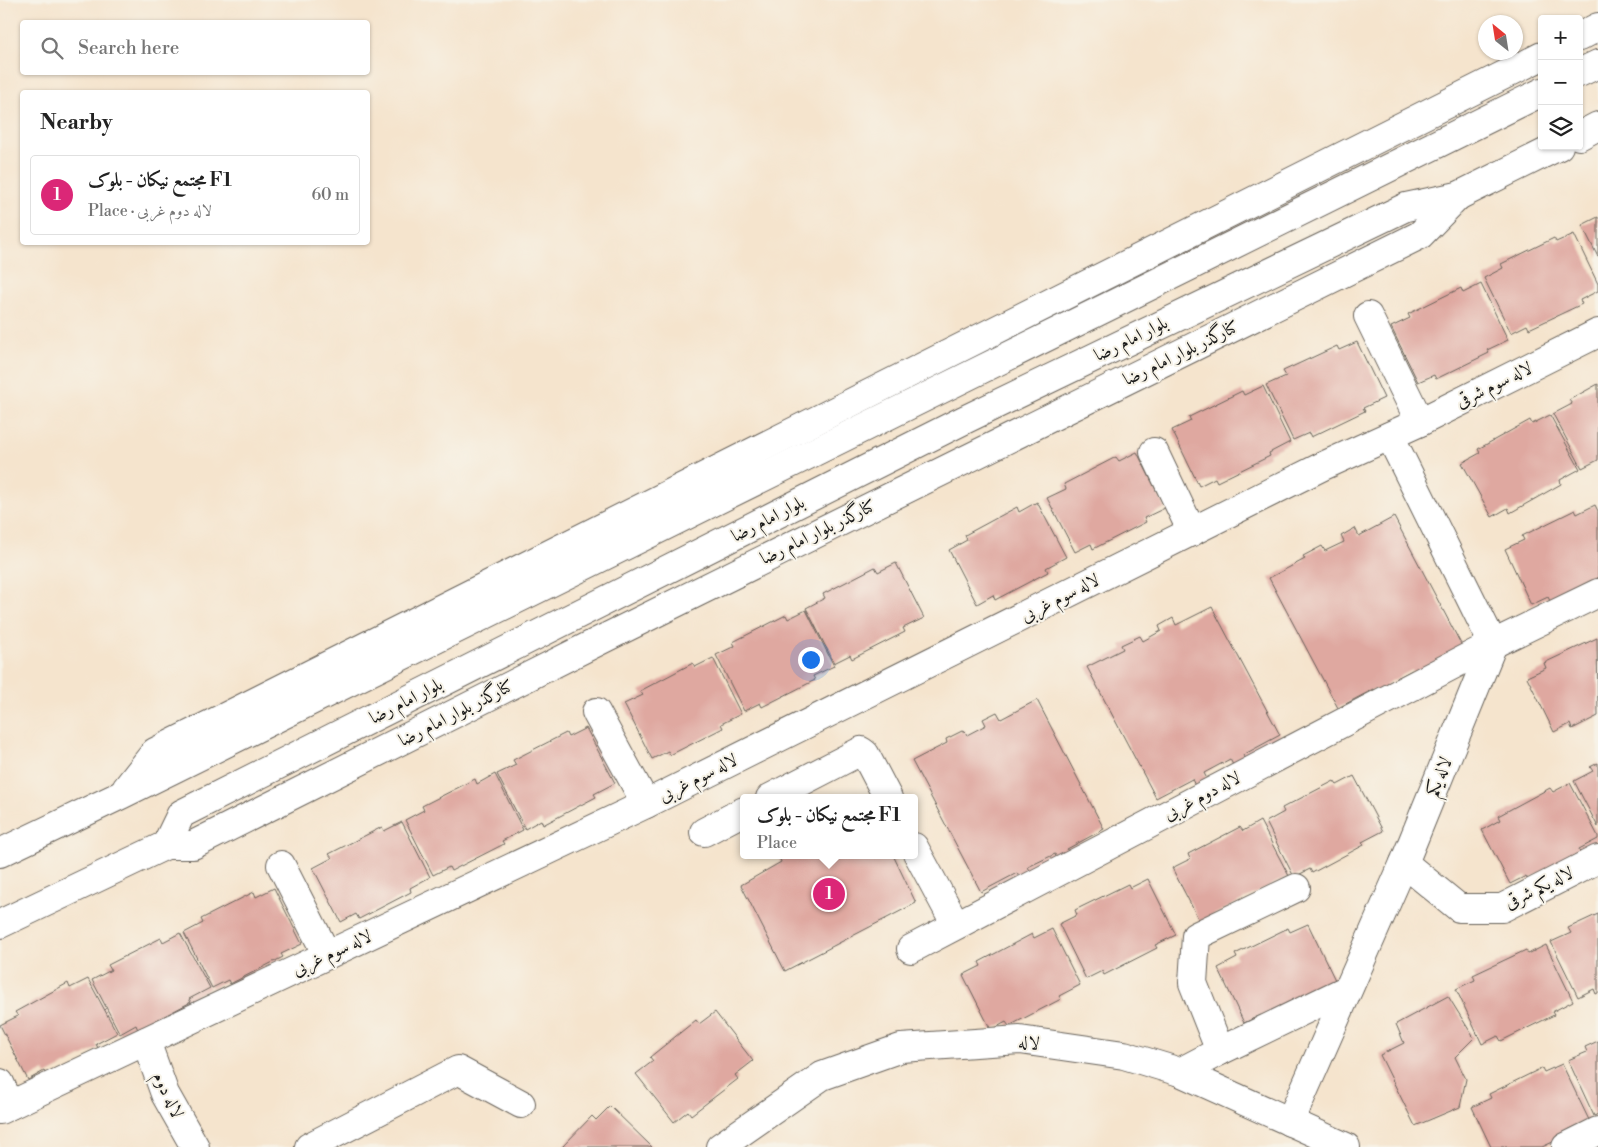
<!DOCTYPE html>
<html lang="en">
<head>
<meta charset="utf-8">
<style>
	body { margin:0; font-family:"Libre Bodoni",Amiri,serif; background:#f6f6f6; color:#222 }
	.controls { position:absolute; right:15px; top:15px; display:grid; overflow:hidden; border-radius:5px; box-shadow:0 1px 4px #0004 }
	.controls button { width:45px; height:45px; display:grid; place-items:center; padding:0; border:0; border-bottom:1px solid #e0e0e0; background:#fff; color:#222; font:25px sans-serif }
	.compass { position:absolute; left:1478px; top:15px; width:45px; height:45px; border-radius:50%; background:#fff; box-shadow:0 1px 4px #0004; rotate:330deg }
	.you { position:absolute; left:810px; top:659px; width:18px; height:18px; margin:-12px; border:4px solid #fff; border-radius:50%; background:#1a73e8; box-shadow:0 0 0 8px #1a73e833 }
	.badge { display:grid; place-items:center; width:32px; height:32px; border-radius:50%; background:#db2777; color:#fff; font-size:16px; font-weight:700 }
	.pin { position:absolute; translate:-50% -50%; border:2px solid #fff; box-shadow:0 1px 5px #0006 }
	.popup { position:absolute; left:740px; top:794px; width:178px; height:65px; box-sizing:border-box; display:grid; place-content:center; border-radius:5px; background:#fff; filter:drop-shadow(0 1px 4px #0005); font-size:16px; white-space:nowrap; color:#767676 }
	.popup b { font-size:19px; color:#222 }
	.popup::after { content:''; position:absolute; left:50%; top:100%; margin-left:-10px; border:10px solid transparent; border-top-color:#fff }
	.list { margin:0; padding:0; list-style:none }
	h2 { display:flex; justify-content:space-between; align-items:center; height:65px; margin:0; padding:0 20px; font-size:21px }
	h2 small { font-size:16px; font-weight:400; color:#767676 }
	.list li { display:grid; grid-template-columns:32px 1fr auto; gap:15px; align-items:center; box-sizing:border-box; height:80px; margin:0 10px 10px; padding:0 10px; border:1px solid #e0e0e0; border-radius:5px }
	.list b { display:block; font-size:19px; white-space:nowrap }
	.list p { margin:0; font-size:16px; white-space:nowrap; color:#767676 }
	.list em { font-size:16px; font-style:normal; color:#767676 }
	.icon { flex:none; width:28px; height:28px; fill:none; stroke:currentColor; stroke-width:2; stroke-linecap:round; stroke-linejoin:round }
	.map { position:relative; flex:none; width:1598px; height:1147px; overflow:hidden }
	.search { position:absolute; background:#fff; box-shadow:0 1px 4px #0004; left:20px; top:20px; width:350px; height:55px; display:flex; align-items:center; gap:12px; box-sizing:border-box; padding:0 18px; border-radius:5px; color:#767676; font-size:19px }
	.panel { position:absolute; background:#fff; box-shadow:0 1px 4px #0004; left:20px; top:90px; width:350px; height:155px; border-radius:5px }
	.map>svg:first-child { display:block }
	.building { fill:#dfa8a0 }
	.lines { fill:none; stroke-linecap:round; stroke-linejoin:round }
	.minor-casing { stroke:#68625a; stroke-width:30 }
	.minor { stroke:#fff; stroke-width:28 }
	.labels { text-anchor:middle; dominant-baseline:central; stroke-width:4; stroke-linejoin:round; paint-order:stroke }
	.street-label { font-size:18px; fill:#1c1c1c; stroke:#f7f3e8 }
</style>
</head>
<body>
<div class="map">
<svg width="1598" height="1147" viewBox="0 0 1598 1147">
	<rect width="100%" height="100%" fill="#f7f3e8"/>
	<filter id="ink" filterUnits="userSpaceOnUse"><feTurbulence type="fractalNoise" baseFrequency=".02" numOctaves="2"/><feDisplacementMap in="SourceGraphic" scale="10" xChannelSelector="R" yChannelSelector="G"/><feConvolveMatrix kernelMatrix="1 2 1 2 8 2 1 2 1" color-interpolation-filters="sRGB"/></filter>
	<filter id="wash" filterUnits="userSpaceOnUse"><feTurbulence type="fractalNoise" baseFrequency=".0096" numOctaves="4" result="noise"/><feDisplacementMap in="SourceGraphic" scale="20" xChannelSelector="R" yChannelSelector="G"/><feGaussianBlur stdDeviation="1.12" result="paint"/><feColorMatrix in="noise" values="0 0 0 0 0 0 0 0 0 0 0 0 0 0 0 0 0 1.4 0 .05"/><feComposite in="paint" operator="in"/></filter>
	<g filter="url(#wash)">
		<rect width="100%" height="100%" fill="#f5e4cd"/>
		<g id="blocks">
			<g class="building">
				<polygon points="1598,217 1598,257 1582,225"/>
				<polygon points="1574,234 1598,284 1598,291 1580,300 1582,304 1529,329 1527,325 1511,333 1484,278 1503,268 1501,264 1554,238 1556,242"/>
				<polygon points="1481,284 1508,340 1487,350 1489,353 1436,379 1434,375 1418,382 1391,327 1410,318 1408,314 1461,288 1463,293"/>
				<polygon points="1357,342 1384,398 1363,408 1365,411 1311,437 1309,433 1293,440 1266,385 1286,376 1283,371 1337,346 1339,350"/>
				<polygon points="1598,384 1598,460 1582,468 1553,414 1572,404 1569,400"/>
				<polygon points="1263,386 1290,442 1269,453 1270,456 1217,482 1215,478 1199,486 1172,430 1191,421 1189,417 1242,391 1244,395"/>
				<polygon points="1550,415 1580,469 1560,480 1561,484 1510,513 1508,508 1492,517 1462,463 1480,453 1478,449 1530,420 1532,424"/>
				<polygon points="1137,452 1165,508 1144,518 1146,522 1093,549 1091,544 1075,552 1047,498 1066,489 1064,484 1116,457 1119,461"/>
				<polygon points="1037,502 1066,557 1046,568 1048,572 995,600 993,595 977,604 949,550 967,540 965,535 1017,507 1019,512"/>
				<polygon points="1595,505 1598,511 1598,578 1550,601 1548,597 1531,605 1505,549 1524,540 1522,536 1575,510 1577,514"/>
				<polygon points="1394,517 1462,646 1416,677 1412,670 1386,684 1389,690 1377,696 1374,689 1338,708 1269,578 1305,559 1303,556 1322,546 1325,551 1344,542 1341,536 1355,528 1359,536"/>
				<polygon points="896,563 924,618 903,628 905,632 852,659 850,655 834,663 806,608 825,598 823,594 875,567 878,572"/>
				<polygon points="1212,607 1280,735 1243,755 1246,760 1234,767 1230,759 1204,773 1207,779 1195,786 1192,779 1156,798 1087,667 1123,649 1121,645 1140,636 1143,641 1161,631 1159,626 1173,618 1176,625"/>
				<polygon points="806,610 834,666 813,676 815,680 762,707 760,703 744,711 716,655 735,646 733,642 786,615 788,619"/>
				<polygon points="1597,638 1598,716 1572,729 1570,724 1554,732 1527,677 1546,668 1544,663"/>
				<polygon points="713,658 741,714 721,724 723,728 670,755 668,751 652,759 624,704 643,695 640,691 693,663 695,667"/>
				<polygon points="1037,700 1104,829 1067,849 1070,855 1058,861 1055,854 1028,867 1032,874 1020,880 1017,873 981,892 912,761 947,743 946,739 964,730 967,735 986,725 983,719 997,712 1001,719"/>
				<polygon points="586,728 615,783 594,794 596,797 543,825 541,820 525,829 497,774 516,765 513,760 566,733 568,737"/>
				<polygon points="1598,763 1598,827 1574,781 1593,771 1590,767"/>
				<polygon points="495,774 523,830 502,841 504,844 451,871 449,867 433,875 405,820 424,810 422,806 475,779 477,784"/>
				<polygon points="1354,776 1383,831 1362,842 1364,845 1312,873 1310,869 1294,877 1266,822 1284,812 1282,808 1334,781 1337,785"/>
				<polygon points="1570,783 1598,836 1598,839 1579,849 1580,852 1528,880 1526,876 1510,884 1482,830 1500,820 1498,816 1550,788 1553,792"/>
				<polygon points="1260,821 1289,876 1200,922 1172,868 1190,859 1188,854 1240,827 1243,831"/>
				<polygon points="402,822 430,877 410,888 411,892 359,919 356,914 341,922 313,868 332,858 329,854 382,827 384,831"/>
				<polygon points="778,855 893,855 916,903 785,971 741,885 781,862"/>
				<polygon points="1148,879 1176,935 1155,945 1157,948 1104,975 1102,971 1086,979 1059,924 1077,915 1075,910 1128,884 1130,888"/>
				<polygon points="274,888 302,944 281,954 283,957 230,984 228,980 212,988 184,933 203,923 201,919 254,892 256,897"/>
				<polygon points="1598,914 1598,993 1596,994 1594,989 1578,997 1551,942 1571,933 1568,928"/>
				<polygon points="1308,924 1335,980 1314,990 1316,994 1263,1019 1261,1015 1244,1023 1218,968 1237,958 1235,954 1288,928 1290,932"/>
				<polygon points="1052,929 1080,985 1059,996 1061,999 1009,1026 1006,1022 991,1030 963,975 981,966 979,962 1032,934 1034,938"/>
				<polygon points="180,933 210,988 189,999 191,1002 138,1030 136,1025 120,1034 92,980 111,970 108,965 161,938 163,942"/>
				<polygon points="1546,945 1573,1001 1552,1012 1554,1015 1501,1041 1498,1036 1482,1044 1456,989 1475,980 1473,975 1526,950 1528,954"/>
				<polygon points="88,979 117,1033 96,1044 98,1048 46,1075 44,1071 28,1080 0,1025 18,1016 15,1012 68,983 70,988"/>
				<polygon points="1448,996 1474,1038 1455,1057 1466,1079 1460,1107 1415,1126 1380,1055 1404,1043 1396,1024"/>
				<polygon points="715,1012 753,1061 735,1075 738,1079 691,1115 688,1111 674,1122 636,1074 653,1061 650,1057 696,1020 699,1024"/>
				<polygon points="1598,1041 1598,1114 1594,1116 1568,1060 1587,1052 1585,1047"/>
				<polygon points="1562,1064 1589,1120 1568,1130 1570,1134 1542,1147 1491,1147 1472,1107 1491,1098 1489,1094 1542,1068 1544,1072"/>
				<polygon points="610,1106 652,1147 562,1147 592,1116 596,1120"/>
			</g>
		</g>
	</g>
	<g filter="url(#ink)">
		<use href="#blocks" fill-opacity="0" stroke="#68625a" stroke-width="1"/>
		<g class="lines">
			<g class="minor-casing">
				<g id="minor">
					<polyline points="1579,37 1598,27"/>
					<polyline points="1579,73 1598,64"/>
					<polyline points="1579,136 1598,126"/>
					<polyline points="1368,316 1420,422"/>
					<polyline points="1154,452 1192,532"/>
					<polyline points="596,712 646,804"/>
					<polyline points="126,789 155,752 1542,56"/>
					<polyline points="770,798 861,751 865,754 888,798"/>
					<polyline points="704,832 744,811"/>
					<polyline points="166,845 193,845 605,638 1420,235 1458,196"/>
					<polyline points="914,847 956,925"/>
					<polyline points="0,853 121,795 1542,92"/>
					<polyline points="1404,863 1459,908 1502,908 1598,859"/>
					<polyline points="281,865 327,955"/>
					<polyline points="0,924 166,845 181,814 964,420 1406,207 1458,196 1559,146"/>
					<polyline points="911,949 1493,644 1598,593"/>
					<polyline points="146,1041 165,1094 195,1147"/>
					<polyline points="1220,1051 1193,983 1196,936 1296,888"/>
					<polyline points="1180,1072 1220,1051 1348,989"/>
					<polyline points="0,1083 10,1105"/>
					<polyline points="0,1110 646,804 1323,466 1420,422 1598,333"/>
					<polyline points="1290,1122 1404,863 1493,644 1390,436"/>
					<polyline points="309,1147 458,1070 521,1104"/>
					<polyline points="720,1147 822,1076 901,1048 1020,1040 1124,1055 1180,1072 1346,1147"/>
					<polyline points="1566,1147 1598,1131"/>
				</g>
			</g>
			<use href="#minor" class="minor"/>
		</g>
	</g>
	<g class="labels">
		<g class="street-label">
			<text transform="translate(1131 339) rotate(-26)">بلوار امام رضا</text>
			<text transform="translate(1181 353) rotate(-26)">کنارگذر بلوار امام رضا</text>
			<text transform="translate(1494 385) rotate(-26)">لاله سوم شرقی</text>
			<text transform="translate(768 519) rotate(-27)">بلوار امام رضا</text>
			<text transform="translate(818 532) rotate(-26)">کنارگذر بلوار امام رضا</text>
			<text transform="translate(1060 598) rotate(-27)">لاله سوم غربی</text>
			<text transform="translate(406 701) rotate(-27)">بلوار امام رضا</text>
			<text transform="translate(456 713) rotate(-27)">کنارگذر بلوار امام رضا</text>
			<text transform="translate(1439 777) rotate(-68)">لاله یکم</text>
			<text transform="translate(698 778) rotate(-27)">لاله سوم غربی</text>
			<text transform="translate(1202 796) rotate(-28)">لاله دوم غربی</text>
			<text transform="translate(1539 888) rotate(-26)">لاله یکم شرقی</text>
			<text transform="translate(332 953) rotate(-25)">لاله سوم غربی</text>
			<text transform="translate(1029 1043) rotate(5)">لاله</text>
			<text transform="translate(168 1095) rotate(65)">لاله دوم</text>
		</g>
	</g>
</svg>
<div class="controls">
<button>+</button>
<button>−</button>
<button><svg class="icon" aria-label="layers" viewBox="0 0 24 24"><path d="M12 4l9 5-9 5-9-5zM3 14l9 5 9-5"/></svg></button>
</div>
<svg class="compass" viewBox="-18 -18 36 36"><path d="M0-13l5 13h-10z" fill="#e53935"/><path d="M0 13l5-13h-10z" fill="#767676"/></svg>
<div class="you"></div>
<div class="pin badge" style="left:829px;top:894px">1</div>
<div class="popup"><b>مجتمع نیکان - بلوک F1</b>Place</div>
<div class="search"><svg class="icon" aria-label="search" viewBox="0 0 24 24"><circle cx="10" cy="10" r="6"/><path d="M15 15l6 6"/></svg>Search here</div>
<section class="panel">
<h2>Nearby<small></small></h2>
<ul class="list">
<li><span class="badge">1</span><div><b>مجتمع نیکان - بلوک F1</b><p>Place · لاله دوم غربی</p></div><em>60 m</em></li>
</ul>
</section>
</div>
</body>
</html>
